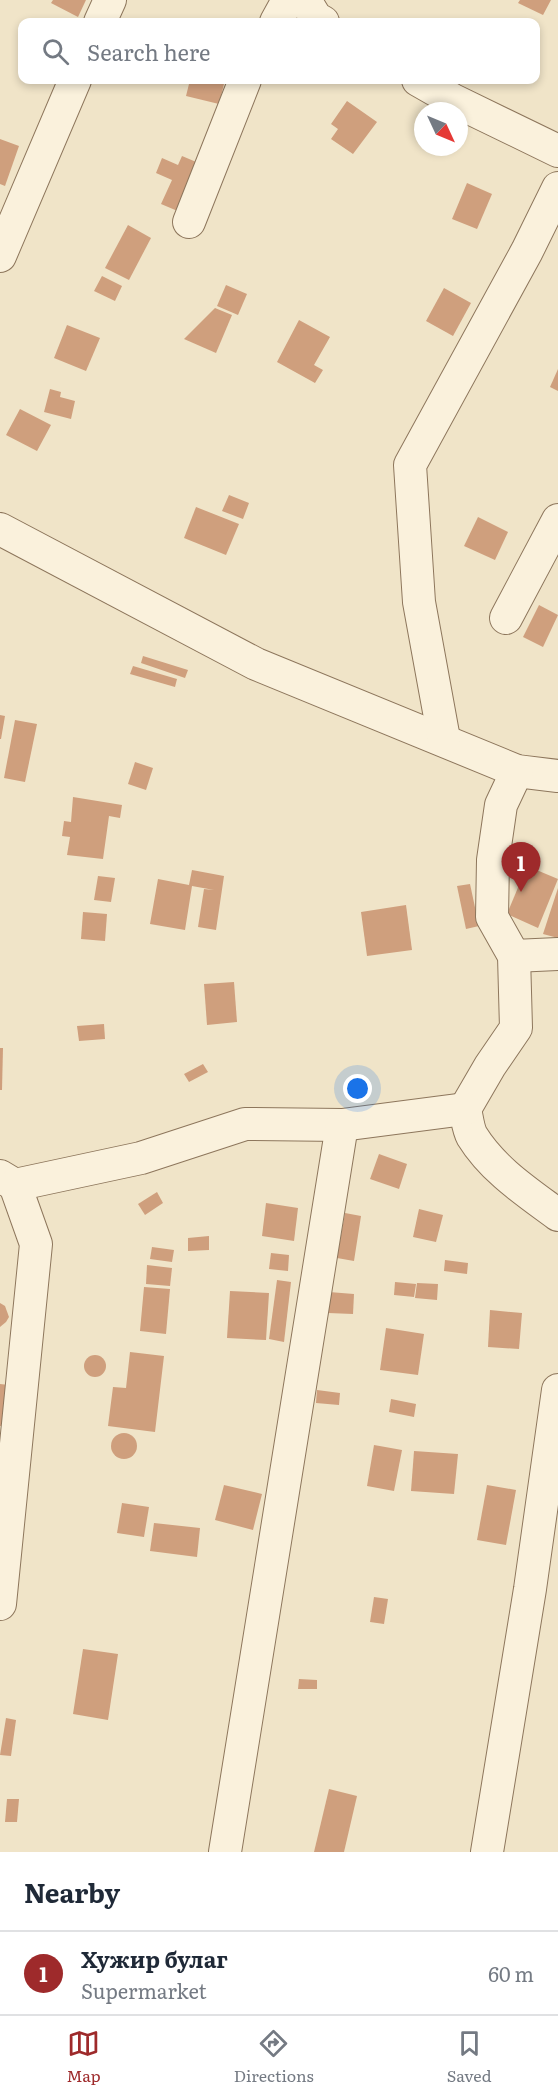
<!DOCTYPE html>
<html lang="en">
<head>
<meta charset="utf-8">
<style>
	body { margin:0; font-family:Literata,serif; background:#f6f6f7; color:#1f2937 }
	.compass { position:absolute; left:414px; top:102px; width:54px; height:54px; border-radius:50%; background:#fff; box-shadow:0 3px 9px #0003; rotate:134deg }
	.you { position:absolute; left:358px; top:1089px; width:21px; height:21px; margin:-15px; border:4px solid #fff; border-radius:50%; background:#1a73e8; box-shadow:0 0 0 9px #1a73e833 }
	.badge { display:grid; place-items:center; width:39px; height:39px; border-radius:50%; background:#9e2a2b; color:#fff; font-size:20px; font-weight:700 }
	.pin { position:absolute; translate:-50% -50px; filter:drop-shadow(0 2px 3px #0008) }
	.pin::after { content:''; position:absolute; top:32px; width:21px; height:18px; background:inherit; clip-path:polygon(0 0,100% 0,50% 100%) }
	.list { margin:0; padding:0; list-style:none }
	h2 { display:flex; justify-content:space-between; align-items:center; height:78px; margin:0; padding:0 24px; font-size:26px }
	h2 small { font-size:20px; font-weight:400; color:#747a83 }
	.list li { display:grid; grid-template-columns:39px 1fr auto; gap:18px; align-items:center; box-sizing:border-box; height:84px; padding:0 24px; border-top:2px solid #e0e1e3 }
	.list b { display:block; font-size:22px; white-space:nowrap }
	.list p { margin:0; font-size:20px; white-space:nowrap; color:#747a83 }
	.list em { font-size:20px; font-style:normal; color:#747a83 }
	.icon { flex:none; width:33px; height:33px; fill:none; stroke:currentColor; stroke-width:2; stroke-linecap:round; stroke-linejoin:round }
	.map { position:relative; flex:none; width:558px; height:1852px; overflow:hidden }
	.search { position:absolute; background:#fff; box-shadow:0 3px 9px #0003; left:18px; right:18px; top:18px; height:66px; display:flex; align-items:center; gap:15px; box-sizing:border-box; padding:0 21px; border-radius:12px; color:#747a83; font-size:22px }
	.sheet { height:162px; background:#fff }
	nav { display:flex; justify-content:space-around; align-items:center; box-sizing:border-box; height:84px; border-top:2px solid #e0e1e3; background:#fff; font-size:16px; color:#747a83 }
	nav a { display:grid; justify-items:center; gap:3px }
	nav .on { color:#9e2a2b }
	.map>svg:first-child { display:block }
	.building { fill:#cf9f7d }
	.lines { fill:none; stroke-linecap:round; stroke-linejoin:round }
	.minor-casing { stroke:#8d765c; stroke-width:34 }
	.minor { stroke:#faf1dc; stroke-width:32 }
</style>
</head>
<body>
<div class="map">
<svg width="558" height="1852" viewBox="0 0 558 1852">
	<rect width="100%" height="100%" fill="#f0e4c8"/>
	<g class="building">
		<polygon points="53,0 86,0 78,17 51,3"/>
		<polygon points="520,0 551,0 543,15 518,3"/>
		<polygon points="190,80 225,80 219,104 186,96"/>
		<polygon points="347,101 377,122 353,154 331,139 338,129 331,124"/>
		<polygon points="0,139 19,146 5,186 0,184"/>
		<polygon points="182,156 201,164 180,212 161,204 172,180 156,173 162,158 178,165"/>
		<polygon points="467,183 492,194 477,229 452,219"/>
		<polygon points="128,225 151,238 129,280 105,268"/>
		<polygon points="102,276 122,286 115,301 94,291"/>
		<polygon points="226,285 247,294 238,315 217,306"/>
		<polygon points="444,288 471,303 453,336 426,321"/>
		<polygon points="215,308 232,315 216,353 184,339"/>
		<polygon points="299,320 330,337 314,365 323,370 315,383 277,362"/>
		<polygon points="67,325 100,338 86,371 54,358"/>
		<polygon points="558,369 558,391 550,387"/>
		<polygon points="50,389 61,392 60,397 75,401 71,419 44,412"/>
		<polygon points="20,409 51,425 37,451 6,435"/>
		<polygon points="229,495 249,503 243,519 222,511"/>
		<polygon points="196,507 239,524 226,555 184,538"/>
		<polygon points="478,517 508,532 495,560 464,546"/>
		<polygon points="539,605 558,615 543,647 523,637"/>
		<polygon points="143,656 188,670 185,678 141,663"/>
		<polygon points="133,666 177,679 175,687 130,674"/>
		<polygon points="0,715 5,716 1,739 0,739"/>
		<polygon points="15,720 37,724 25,782 4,778"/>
		<polygon points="135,762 153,768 146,790 128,784"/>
		<polygon points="73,797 122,805 120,818 109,816 103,859 67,855 70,837 62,836 64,821 71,822"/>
		<polygon points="527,866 558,879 538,928 507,914"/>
		<polygon points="192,870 224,876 216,930 198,927 204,889 214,890 192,886 185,930 150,924 158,879 189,885"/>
		<polygon points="98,876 115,878 111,902 94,900"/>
		<polygon points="470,884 479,926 466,929 457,886"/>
		<polygon points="558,888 558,938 543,934"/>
		<polygon points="406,905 412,950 367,956 361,912"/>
		<polygon points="83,912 107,914 105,941 81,939"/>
		<polygon points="234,982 237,1022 207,1025 204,984"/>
		<polygon points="104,1024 105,1039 79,1041 77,1026"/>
		<polygon points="0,1048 3,1048 2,1090 0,1090"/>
		<polygon points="203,1064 208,1072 189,1082 184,1074"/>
		<polygon points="379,1154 407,1164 399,1189 370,1179"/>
		<polygon points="157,1192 163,1203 145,1215 138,1204"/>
		<polygon points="266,1203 298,1208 294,1241 262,1236"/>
		<polygon points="419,1209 443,1215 436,1242 413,1237"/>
		<polygon points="345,1213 361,1216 354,1261 337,1258"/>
		<polygon points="209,1236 209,1250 188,1251 188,1238"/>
		<polygon points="152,1247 174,1250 172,1262 150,1259"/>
		<polygon points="271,1253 289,1255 288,1271 269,1269"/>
		<polygon points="445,1260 468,1263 467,1274 444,1271"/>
		<polygon points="147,1265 172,1268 170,1286 146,1284"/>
		<polygon points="277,1280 291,1282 284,1342 269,1339"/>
		<polygon points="395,1282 416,1284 414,1297 394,1295"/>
		<polygon points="417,1283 438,1284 437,1300 415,1298"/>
		<polygon points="144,1287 170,1289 166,1334 140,1331"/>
		<polygon points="230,1291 269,1293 266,1340 227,1338"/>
		<polygon points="329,1292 354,1294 353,1314 328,1313"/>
		<polygon points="0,1303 5,1306 9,1317 6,1322 0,1327"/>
		<polygon points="490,1310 522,1313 519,1349 488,1347"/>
		<polygon points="386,1328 424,1334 418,1375 380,1370"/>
		<polygon points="130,1352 164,1356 155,1432 108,1426 113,1387 126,1388"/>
		<circle cx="95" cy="1366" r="11"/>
		<polygon points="0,1384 9,1385 3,1426 0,1426"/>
		<polygon points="317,1390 340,1393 339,1405 316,1403"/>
		<polygon points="391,1399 416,1404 414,1417 389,1412"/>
		<circle cx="124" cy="1446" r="13"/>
		<polygon points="374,1445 402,1450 394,1491 367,1486"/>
		<polygon points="414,1451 458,1454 454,1494 411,1491"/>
		<polygon points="224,1485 262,1494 253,1530 215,1520"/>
		<polygon points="487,1485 516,1490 506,1545 477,1540"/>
		<polygon points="122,1503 149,1507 144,1537 117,1533"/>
		<polygon points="154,1523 200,1528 197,1557 150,1551"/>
		<polygon points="374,1597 388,1599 384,1624 370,1622"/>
		<polygon points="83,1649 118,1654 108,1720 73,1714"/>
		<polygon points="299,1679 317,1680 317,1689 298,1689"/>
		<polygon points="6,1718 16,1720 11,1756 0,1755"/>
		<polygon points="329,1789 357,1796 344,1852 314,1852"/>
		<polygon points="7,1799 19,1799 17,1822 5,1822"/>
	</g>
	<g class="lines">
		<g class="minor-casing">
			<g id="minor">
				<polyline points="305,0 316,18 323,22"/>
				<polyline points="100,22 110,0"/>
				<polyline points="276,22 288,0"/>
				<polyline points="418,80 453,100 558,151"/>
				<polyline points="189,222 245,80"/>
				<polyline points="0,256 75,80"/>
				<polyline points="0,529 256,664 517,771 558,776"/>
				<polyline points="506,618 558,520"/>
				<polyline points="444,739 419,602 410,465 527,251 558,188"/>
				<path d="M517 771 501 805 493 860 492 917 514 956 516 1028 490 1066 465 1109C467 1117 468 1129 472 1136 493 1170 527 1192 558 1215"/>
				<polyline points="514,956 558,954"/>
				<polyline points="0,1176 15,1185 36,1244 0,1604"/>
				<polyline points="15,1185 141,1158 245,1124 342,1125 465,1109"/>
				<polyline points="225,1852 342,1125"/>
				<polyline points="487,1852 530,1589 558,1390"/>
			</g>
		</g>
		<use href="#minor" class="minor"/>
	</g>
</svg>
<svg class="compass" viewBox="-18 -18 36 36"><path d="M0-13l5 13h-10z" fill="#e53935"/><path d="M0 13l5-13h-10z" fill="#747a83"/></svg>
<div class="you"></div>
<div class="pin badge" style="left:521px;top:892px">1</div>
<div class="search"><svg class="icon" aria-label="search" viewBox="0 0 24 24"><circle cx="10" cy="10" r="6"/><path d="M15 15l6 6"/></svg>Search here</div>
</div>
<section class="sheet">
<h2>Nearby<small></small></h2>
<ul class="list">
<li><span class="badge">1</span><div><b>Хужир булаг</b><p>Supermarket</p></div><em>60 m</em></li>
</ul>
</section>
<nav>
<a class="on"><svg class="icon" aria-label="map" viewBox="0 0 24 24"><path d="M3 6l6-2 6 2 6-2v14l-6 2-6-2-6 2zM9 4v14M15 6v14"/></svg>Map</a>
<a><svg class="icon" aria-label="directions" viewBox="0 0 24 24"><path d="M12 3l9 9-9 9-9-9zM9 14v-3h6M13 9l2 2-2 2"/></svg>Directions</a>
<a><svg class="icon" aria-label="saved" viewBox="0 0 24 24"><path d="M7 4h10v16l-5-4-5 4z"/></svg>Saved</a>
</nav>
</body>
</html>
